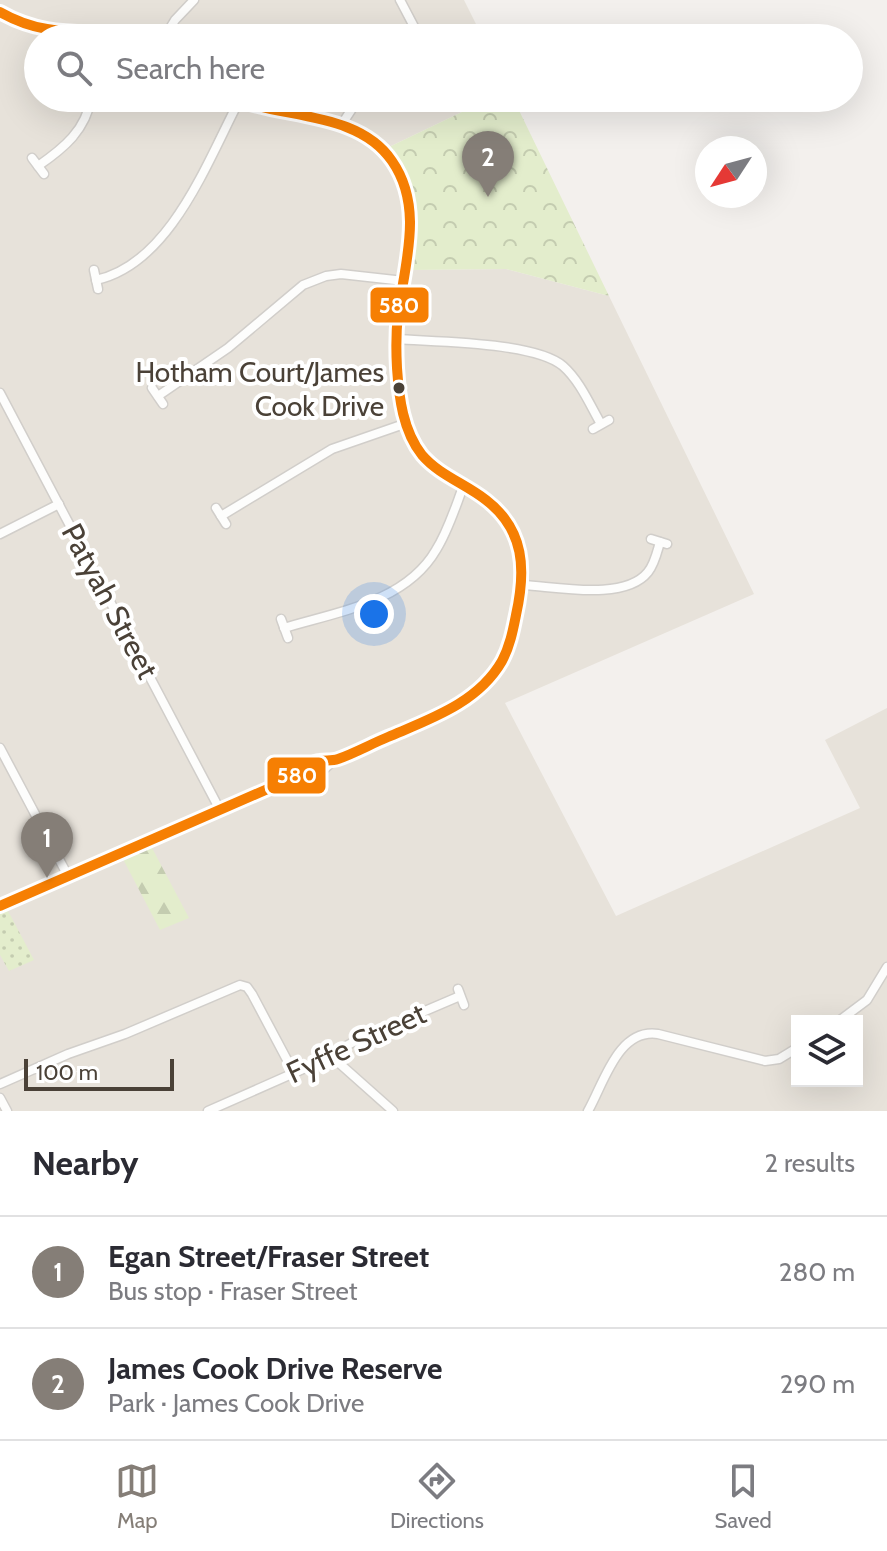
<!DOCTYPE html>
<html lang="en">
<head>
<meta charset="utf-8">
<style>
	body { margin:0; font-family:Cabin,sans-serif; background:#f7f7f7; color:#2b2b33 }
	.controls { position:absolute; right:24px; bottom:24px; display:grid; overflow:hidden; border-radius:0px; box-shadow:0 8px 32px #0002 }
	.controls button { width:72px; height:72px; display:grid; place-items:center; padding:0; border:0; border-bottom:2px solid #e1e1e2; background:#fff; color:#2b2b33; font:40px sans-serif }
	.compass { position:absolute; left:695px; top:136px; width:72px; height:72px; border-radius:50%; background:#fff; box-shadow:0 8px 32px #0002; rotate:234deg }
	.scale { position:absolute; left:24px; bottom:20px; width:150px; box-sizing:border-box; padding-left:8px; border:4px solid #4a4137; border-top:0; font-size:22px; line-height:28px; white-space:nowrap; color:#4a4137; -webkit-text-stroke:6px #fff; paint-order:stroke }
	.you { position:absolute; left:374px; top:614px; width:28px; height:28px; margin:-20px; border:6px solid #fff; border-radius:50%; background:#1a73e8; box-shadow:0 0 0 12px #1a73e833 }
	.badge { display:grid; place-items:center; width:52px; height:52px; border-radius:50%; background:#857e77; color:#fff; font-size:26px; font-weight:700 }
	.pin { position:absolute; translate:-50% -66px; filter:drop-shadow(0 2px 4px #0008) }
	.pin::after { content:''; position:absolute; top:42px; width:28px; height:24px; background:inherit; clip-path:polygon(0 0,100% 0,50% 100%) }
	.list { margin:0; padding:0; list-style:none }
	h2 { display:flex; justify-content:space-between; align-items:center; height:104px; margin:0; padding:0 32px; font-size:34px }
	h2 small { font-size:26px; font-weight:400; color:#7c7c81 }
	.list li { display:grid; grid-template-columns:52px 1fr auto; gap:24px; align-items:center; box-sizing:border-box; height:112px; padding:0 32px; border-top:2px solid #e1e1e2 }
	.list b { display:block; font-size:30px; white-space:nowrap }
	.list p { margin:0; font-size:26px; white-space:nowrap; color:#7c7c81 }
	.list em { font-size:26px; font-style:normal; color:#7c7c81 }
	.icon { flex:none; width:44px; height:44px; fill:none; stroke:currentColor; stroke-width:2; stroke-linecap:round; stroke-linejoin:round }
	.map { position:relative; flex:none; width:887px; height:1111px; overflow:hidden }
	.search { position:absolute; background:#fff; box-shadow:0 8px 32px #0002; left:24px; right:24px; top:24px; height:88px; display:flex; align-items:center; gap:20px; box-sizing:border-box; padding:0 28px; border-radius:44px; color:#7c7c81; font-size:30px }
	.sheet { height:328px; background:#fff }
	nav { display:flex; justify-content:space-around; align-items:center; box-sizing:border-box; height:112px; border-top:2px solid #e1e1e2; background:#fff; font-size:22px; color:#7c7c81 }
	nav a { display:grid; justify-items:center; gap:4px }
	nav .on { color:#857e77 }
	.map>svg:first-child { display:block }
	.residential { fill:#e7e2da; fill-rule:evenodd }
	.grass { fill:url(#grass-dots) }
	.forest { fill:url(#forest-firs) }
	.park { fill:url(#park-crowns) }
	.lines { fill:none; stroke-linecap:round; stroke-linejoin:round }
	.street-casing { stroke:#d1ceca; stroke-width:11 }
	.street { stroke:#fdfdfc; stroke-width:8 }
	.bus-1-casing { stroke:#fff; stroke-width:16 }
	.bus-1 { stroke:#f67f03; stroke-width:10 }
	.bus-dot { fill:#4a4137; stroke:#fff; stroke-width:3 }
	.labels { text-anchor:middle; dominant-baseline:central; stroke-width:8; stroke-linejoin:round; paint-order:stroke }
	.bus-label { font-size:28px; fill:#4a4137; stroke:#fff; text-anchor:end }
	.street-label { font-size:30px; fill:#4a4137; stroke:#fff }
	.line-badge { stroke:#fff; stroke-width:3 }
	.badge-label { font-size:22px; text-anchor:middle; font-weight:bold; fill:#fff }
</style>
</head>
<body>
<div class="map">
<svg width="887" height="1111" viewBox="0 0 887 1111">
	<defs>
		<pattern id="grass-dots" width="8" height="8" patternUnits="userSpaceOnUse" patternTransform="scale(2)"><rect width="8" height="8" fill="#e3edcc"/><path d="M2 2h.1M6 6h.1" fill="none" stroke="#c4ccb0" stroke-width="1.8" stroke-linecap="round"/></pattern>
		<pattern id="forest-firs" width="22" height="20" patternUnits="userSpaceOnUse" patternTransform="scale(2)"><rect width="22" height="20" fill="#e3edcc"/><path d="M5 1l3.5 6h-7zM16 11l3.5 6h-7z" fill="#c4ccb0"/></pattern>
		<pattern id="park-crowns" width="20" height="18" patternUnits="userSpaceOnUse" patternTransform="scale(2)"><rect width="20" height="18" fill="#e3edcc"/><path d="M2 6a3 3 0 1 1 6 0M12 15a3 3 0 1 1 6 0" fill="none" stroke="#c4ccb0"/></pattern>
	</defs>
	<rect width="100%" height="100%" fill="#f3f0ed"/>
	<path class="residential" d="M0 0H464L483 38H38V98H491L389 147 408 178 415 200 416 226 410 270 506 269 609 296 754 594 505 703 616 916 860 808 825 740 887 708V1111H0ZM797 1021H857V1081H797Z"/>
	<polygon class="grass" points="7,909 34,960 9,971 0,955 0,912"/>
	<polygon class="forest" points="151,846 189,918 160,930 123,859"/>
	<path class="park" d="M491 98H513L609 296 506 269 410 270C417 224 420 186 389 147Z"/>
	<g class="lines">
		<g class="street-casing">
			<g id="street">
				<polyline points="400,0 420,38"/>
				<path d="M0 12C51 49 97 20 152 38"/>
				<polyline points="164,38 175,20 194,0"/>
				<polyline points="342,124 359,98"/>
				<polyline points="32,158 44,174"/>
				<path d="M38 166C64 148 86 130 91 98"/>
				<polyline points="94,270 98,289"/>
				<path d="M96 280C170 264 207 162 239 101"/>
				<path d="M397 339C437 342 535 342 563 366 580 381 590 405 601 424"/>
				<polyline points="152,388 163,404"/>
				<polyline points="0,393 220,810"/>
				<polyline points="158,396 228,348 303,285 326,276 341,274 404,281"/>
				<polyline points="593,429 609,420"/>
				<polyline points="216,508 226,524"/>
				<polyline points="221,516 332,449 407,423"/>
				<polyline points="0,534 59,504"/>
				<polyline points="651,539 667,544"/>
				<path d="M524 585C558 587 625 601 648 572 655 563 657 552 660 542"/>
				<polyline points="281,619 288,638"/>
				<path d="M284 628C337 612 406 602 436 550 448 531 455 508 463 487"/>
				<polyline points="0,748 68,876"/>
				<polyline points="296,777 312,763 333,761"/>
				<path d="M0 906 295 777 318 775 333 761C381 740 465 714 495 672 509 652 514 627 520 604 528 571 524 540 501 514 469 476 425 484 407 425 397 393 395 351 398 317 405 250 434 174 360 131 321 109 272 120 232 98"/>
				<polyline points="458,989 464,1005"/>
				<polyline points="839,1021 867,1000 887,967"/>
				<polyline points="330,1055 393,1111"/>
				<polyline points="0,1084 68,1054 125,1034 240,985 247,987 252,994 294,1073"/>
				<polyline points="0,1098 7,1111"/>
				<polyline points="208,1111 312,1065 357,1040 460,996"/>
				<path d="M588 1111C604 1083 618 1028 658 1034L765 1061 779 1059 797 1048"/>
			</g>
		</g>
		<use href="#street" class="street"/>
		<g class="bus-1-casing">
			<g id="bus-1">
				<path d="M0 12C54 43 95 25 152 38"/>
				<path d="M0 906 295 777C303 771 309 762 320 761 326 760 332 761 338 759 355 753 371 744 388 737 430 719 478 703 502 661 510 646 513 630 516 615 526 570 525 530 486 500 466 484 439 475 422 455 403 431 399 398 397 368 396 350 396 332 398 314 405 263 424 207 392 161 358 111 283 119 232 98"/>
			</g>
		</g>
		<use href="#bus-1" class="bus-1"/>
	</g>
	<circle class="bus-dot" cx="399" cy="388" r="7"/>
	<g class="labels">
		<g class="bus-label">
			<text x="384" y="372">Hotham Court/James<tspan x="384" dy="34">Cook Drive</tspan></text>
		</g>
		<g class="street-label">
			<text transform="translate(110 601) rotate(62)">Patyah Street</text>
			<text transform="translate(356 1043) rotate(-25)">Fyffe Street</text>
		</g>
	</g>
	<g class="line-badge">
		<rect x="369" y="286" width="61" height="38" rx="8" fill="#f67f03"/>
		<rect x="266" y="756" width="61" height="39" rx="8" fill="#f67f03"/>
	</g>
	<g class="badge-label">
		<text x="399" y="313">580</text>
		<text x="297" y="783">580</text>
	</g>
</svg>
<div class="controls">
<button><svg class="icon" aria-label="layers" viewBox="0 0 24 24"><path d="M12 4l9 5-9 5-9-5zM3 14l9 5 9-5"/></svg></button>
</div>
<svg class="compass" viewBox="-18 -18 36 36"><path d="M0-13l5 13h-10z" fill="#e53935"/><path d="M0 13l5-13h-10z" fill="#7c7c81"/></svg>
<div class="scale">100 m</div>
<div class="you"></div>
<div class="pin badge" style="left:47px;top:878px">1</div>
<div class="pin badge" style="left:488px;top:197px">2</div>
<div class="search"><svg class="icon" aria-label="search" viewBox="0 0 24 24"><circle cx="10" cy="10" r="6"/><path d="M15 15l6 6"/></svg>Search here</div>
</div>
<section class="sheet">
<h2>Nearby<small>2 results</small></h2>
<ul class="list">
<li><span class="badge">1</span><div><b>Egan Street/Fraser Street</b><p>Bus stop · Fraser Street</p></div><em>280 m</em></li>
<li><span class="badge">2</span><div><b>James Cook Drive Reserve</b><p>Park · James Cook Drive</p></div><em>290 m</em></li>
</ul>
</section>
<nav>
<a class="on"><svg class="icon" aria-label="map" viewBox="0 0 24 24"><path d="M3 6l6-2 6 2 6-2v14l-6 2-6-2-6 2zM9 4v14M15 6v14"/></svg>Map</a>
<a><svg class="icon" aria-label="directions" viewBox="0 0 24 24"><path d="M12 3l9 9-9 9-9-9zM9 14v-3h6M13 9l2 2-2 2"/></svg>Directions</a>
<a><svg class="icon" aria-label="saved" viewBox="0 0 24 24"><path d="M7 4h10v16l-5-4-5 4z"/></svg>Saved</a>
</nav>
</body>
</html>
